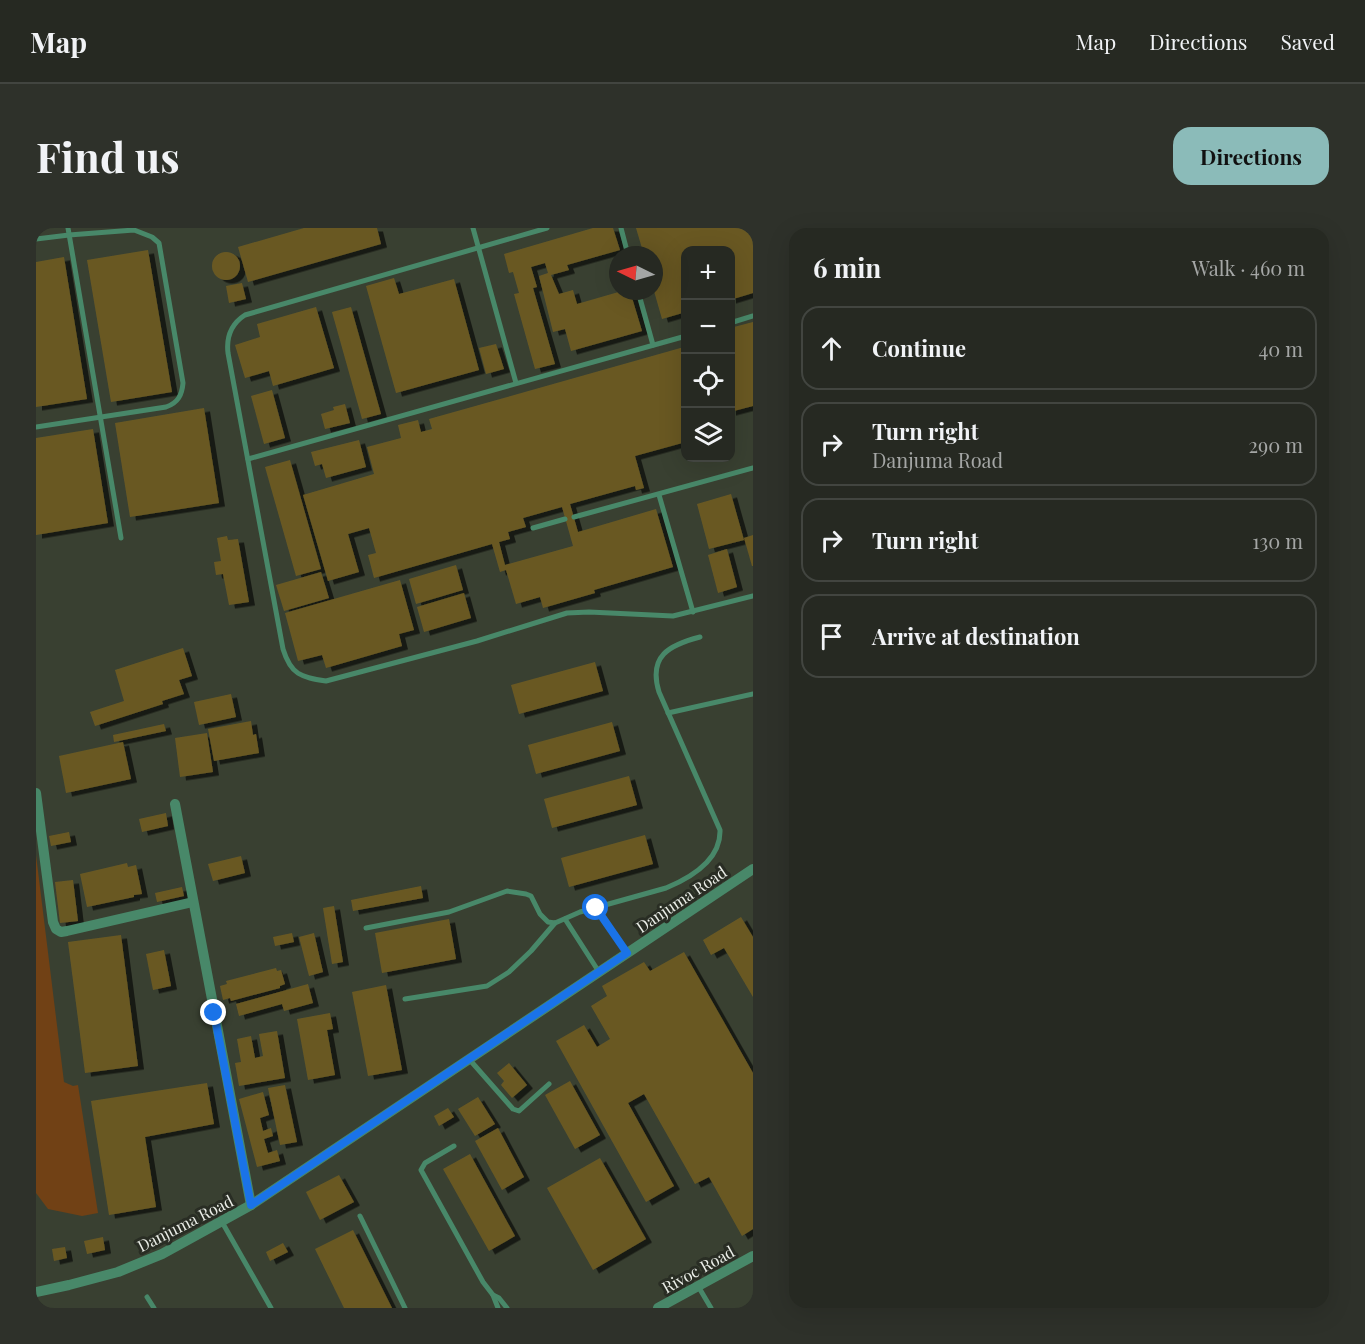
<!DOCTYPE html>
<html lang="en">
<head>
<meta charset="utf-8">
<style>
	body { margin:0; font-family:"Playfair Display",serif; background:#2e312a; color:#f1f3f6 }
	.controls { position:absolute; right:18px; top:18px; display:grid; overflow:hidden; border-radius:12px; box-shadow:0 6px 24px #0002 }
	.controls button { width:54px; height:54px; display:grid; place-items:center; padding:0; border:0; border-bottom:2px solid #424540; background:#262922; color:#f1f3f6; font:30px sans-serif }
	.compass { position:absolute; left:573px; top:18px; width:54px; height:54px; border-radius:50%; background:#262922; box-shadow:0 6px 24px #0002; rotate:275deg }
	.stop { position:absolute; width:18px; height:18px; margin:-14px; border:4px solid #1a73e8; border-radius:50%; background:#fff }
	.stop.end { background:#1a73e8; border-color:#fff; box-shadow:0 2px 6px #0008 }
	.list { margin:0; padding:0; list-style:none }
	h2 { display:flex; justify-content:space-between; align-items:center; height:78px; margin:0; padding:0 24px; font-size:26px }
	h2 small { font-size:20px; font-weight:400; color:#a4a6a5 }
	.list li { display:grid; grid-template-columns:39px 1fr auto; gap:18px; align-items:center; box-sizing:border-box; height:84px; margin:0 12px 12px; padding:0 12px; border:2px solid #424540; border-radius:18px }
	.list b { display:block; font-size:22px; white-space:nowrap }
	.list p { margin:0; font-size:20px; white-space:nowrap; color:#a4a6a5 }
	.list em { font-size:20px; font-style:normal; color:#a4a6a5 }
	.icon { flex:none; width:33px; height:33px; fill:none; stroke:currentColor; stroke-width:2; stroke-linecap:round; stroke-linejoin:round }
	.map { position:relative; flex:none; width:717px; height:1080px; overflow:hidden; border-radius:18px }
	header { display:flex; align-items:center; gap:36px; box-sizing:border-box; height:84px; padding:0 30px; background:#262922; border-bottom:2px solid #424540 }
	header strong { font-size:28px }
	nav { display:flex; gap:33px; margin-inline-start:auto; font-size:21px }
	.intro { display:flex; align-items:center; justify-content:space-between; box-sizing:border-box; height:144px; padding:0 36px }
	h1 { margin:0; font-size:42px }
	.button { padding:15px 27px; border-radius:18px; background:#8bbbb9; color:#111; font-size:21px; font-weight:700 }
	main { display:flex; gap:36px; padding:0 36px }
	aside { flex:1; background:#262922; border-radius:18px; box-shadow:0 6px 24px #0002 }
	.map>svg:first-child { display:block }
	.built { fill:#394031; fill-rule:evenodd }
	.green { fill:#714115 }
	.building { fill:#695924; fill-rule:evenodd; filter:url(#shadow) }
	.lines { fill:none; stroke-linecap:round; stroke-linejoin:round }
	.service { stroke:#488869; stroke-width:5 }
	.minor { stroke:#488869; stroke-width:10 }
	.route { stroke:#1a73e8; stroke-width:8 }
	.labels { text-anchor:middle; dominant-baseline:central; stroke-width:6; stroke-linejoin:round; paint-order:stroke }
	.street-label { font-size:16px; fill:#eaede7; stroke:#292d24 }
</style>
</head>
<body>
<header>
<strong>Map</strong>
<nav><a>Map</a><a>Directions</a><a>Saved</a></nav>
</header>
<div class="intro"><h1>Find us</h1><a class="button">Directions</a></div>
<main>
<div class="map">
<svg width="717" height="1080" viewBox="0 0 717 1080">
	<defs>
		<filter id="shadow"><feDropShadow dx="6" dy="3.5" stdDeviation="0" flood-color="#0009"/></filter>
	</defs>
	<rect width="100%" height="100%" fill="#33372e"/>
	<path class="built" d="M0 0H717V1080H0ZM650 22H694V230H650ZM582 27H618V63H582Z"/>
	<polygon class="green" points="0,627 28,854 37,858 42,857 62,985 46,988 12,981 0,965"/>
	<g class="building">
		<polygon points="268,0 341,0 345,16 212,54 202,19"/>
		<polygon points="557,0 577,0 584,22 531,37 533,42 515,47 523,66 537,62 541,76 586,63 594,63 606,103 535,123 529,101 517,104 503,48 512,45 509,35 495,39 501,59 497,60 519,136 499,141 478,66 483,65 477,44 473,45 468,26"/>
		<polygon points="600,0 717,0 717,65 694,72 694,22 650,22 650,84 626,91 618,63 618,27 608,27"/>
		<polygon points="112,22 136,164 75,174 51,32"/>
		<circle cx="190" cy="38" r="14"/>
		<polygon points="28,29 51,171 0,179 0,34"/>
		<polygon points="358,50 363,66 418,51 443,142 360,165 330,58"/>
		<polygon points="206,55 210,71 193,75 190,58"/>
		<polygon points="280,79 298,140 237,158 233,143 209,150 199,117 224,109 221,96"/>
		<polygon points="315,79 345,186 326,191 296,84"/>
		<polygon points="717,94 717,178 694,184 694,100"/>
		<path d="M650 113V197L647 198 650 214 599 228 608 260 600 262 599 258 534 276 542 304 620 281 637 339 558 362 559 365 507 380 504 369 480 376 470 342 464 344 456 316 338 350 332 327 340 325 333 300 312 306 323 344 292 353 267 267 338 246 331 219 365 210 362 197 382 192 385 204 396 201 393 191 648 119 647 114ZM526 279 537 318 469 337 463 314 474 311 472 304 490 299 487 290Z"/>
		<polygon points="460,116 468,141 450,146 443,120"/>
		<polygon points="236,162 249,210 228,216 215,168"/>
		<polygon points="309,176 314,195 289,201 285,186 298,182 297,179"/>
		<polygon points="168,180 183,275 94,289 79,195"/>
		<polygon points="57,201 72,295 0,307 0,210"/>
		<polygon points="323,212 330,239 290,250 286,236 279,238 275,224"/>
		<polygon points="254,232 285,341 260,348 229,239"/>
		<polygon points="695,266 708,312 673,321 661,276"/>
		<polygon points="717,307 717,338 716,338 708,310"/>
		<polygon points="191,308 192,312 202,311 213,374 193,377 187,346 180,347 178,334 185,333 181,310"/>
		<polygon points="691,321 701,359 682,365 672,327"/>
		<polygon points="420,337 427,362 380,376 373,351"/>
		<polygon points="285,344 293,370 248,383 240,357"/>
		<polygon points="364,352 378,402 363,406 366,418 290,440 286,427 262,433 249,385"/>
		<polygon points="428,365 435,390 388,404 381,379"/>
		<polygon points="147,420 156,448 143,452 148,466 126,473 127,476 59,498 54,484 88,473 79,442"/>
		<polygon points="559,434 567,463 483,486 475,457"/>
		<polygon points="195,466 200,489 163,497 158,474"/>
		<polygon points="215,493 217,507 220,506 223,525 178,533 172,501"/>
		<polygon points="576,494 584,523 500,546 492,517"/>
		<polygon points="128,496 130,503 78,514 77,507"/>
		<polygon points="171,505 177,544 144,549 139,510"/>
		<polygon points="87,514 95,551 30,565 23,528"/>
		<polygon points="593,548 601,577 516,600 508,571"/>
		<polygon points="130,585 132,598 106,604 103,591"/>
		<polygon points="33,604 35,614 15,618 13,608"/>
		<polygon points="609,607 617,636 533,659 525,630"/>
		<polygon points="205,628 209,645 177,653 172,636"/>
		<polygon points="91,635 92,639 100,637 106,666 98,667 98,669 51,679 44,646"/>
		<polygon points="37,652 42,693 24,695 19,654"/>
		<polygon points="385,658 387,670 317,683 315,672"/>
		<polygon points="146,659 148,668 121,674 119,665"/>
		<polygon points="298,678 307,734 296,736 287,680"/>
		<polygon points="705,689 717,709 717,769 688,720 675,727 667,712"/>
		<polygon points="413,691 420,731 346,745 339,705"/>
		<polygon points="256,705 258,714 239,718 237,709"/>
		<polygon points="278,705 287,744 273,748 263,709"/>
		<polygon points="85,707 102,838 49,845 32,714"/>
		<polygon points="128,722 135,758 117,762 110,726"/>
		<polygon points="648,724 717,845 717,1001 706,1008 673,949 659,956 608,866 592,875 638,958 610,974 520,813 548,797 561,819 574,811 555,778 571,768 566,758 608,734 614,743"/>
		<polygon points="240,740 241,743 245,742 249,756 244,758 244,760 195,773 194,770 187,772 184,758 191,756 190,753"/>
		<polygon points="272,756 277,775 248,783 246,776 203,788 200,776"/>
		<polygon points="350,757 366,842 332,848 316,764"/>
		<polygon points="294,785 297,801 291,802 299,847 272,852 261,791"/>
		<polygon points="241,803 249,850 203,858 199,835 205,834 201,811 215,808 219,830 227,828 223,806"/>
		<polygon points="473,835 491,857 476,870 465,857 468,853 461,845"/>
		<polygon points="534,853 564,907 539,921 509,867"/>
		<polygon points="171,855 178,896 109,909 120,979 73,987 55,873"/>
		<polygon points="249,857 261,914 244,917 232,860"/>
		<polygon points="227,864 233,887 224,890 227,903 235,900 237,908 228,911 232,925 241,922 244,933 221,939 203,871"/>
		<polygon points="442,869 459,896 439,908 422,881"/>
		<polygon points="412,880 418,889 403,898 398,888"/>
		<polygon points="462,900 488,949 466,962 439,913"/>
		<polygon points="434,926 479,1008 453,1023 407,941"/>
		<polygon points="564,930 610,1011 557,1042 511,960"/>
		<polygon points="303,947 318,974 284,992 270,964"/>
		<polygon points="317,1002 356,1080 308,1080 279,1021"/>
		<polygon points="67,1009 69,1022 51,1026 48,1013"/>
		<polygon points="247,1015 252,1024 234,1033 230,1024"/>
		<polygon points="29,1019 31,1030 18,1033 16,1021"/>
	</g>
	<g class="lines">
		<g class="service">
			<polyline points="32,0 85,310"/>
			<polyline points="437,0 480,155"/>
			<path d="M511 0 209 87C195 96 190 108 192 125L247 421C255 447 265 449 290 453L441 413 531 385 553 384 637 388 717 368"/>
			<polyline points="585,0 592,27"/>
			<path d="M0 11 33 7 98 2 116 9 123 15 147 155C146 167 142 175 130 179L0 199"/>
			<polyline points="602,63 617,117"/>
			<polyline points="694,95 717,88"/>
			<polyline points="212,231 650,108"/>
			<polyline points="623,267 657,384"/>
			<polyline points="538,289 717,240"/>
			<polyline points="497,300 529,291"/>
			<polyline points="632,485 717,466"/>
			<polyline points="560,679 591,725"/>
			<polyline points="529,691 563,744"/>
			<path d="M330 700 413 684 471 663 490 666 495 668 504 686 512 694 519 695 544 684 630 660C654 650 685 632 684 602L623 464C612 428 633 417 664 409"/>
			<polyline points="369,771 451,758 473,744 495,723 519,695"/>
			<polyline points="433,831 477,881 483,883 513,856"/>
			<polyline points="418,918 389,935 385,942 447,1054 457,1067 462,1080"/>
			<polyline points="324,988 369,1080"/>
			<polyline points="186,994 235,1080"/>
			<polyline points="662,1058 675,1080"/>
			<polyline points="457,1067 463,1070 471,1080"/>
			<polyline points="111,1069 118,1080"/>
		</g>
		<g class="minor">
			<polyline points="0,565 17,694 20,701 25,704 31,703 157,674"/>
			<polyline points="139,576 215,977"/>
			<polyline points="0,1064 33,1057 82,1044 126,1026 215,977 717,641"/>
			<polyline points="622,1080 717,1028"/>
		</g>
	</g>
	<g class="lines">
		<polyline class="route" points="178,785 215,977 591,725 560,680"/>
	</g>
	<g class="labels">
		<g class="street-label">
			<text transform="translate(645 671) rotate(-34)">Danjuma Road</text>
			<text transform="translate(149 995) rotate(-27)">Danjuma Road</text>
			<text transform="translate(662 1041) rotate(-29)">Rivoc Road</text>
		</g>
	</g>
</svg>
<div class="controls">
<button>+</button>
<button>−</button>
<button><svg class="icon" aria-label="locate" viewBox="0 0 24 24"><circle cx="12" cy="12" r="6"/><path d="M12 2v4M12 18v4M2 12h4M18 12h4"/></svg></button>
<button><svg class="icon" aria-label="layers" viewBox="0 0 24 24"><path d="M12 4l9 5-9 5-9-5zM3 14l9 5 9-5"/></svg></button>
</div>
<svg class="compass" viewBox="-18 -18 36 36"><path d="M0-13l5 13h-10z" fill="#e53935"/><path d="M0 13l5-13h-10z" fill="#a4a6a5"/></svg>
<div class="stop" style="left:560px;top:680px"></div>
<div class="stop end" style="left:178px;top:785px"></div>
</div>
<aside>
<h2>6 min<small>Walk · 460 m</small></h2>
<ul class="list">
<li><svg class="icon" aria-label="ahead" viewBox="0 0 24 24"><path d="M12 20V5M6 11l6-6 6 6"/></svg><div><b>Continue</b></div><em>40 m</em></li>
<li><svg class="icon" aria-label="right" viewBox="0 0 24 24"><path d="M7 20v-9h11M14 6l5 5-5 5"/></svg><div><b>Turn right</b><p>Danjuma Road</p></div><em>290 m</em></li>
<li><svg class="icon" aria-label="right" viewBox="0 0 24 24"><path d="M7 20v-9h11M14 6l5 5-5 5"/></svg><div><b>Turn right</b></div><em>130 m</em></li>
<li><svg class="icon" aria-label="arrive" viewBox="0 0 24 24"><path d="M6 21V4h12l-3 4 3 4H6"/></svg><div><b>Arrive at destination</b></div></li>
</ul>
</aside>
</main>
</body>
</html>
